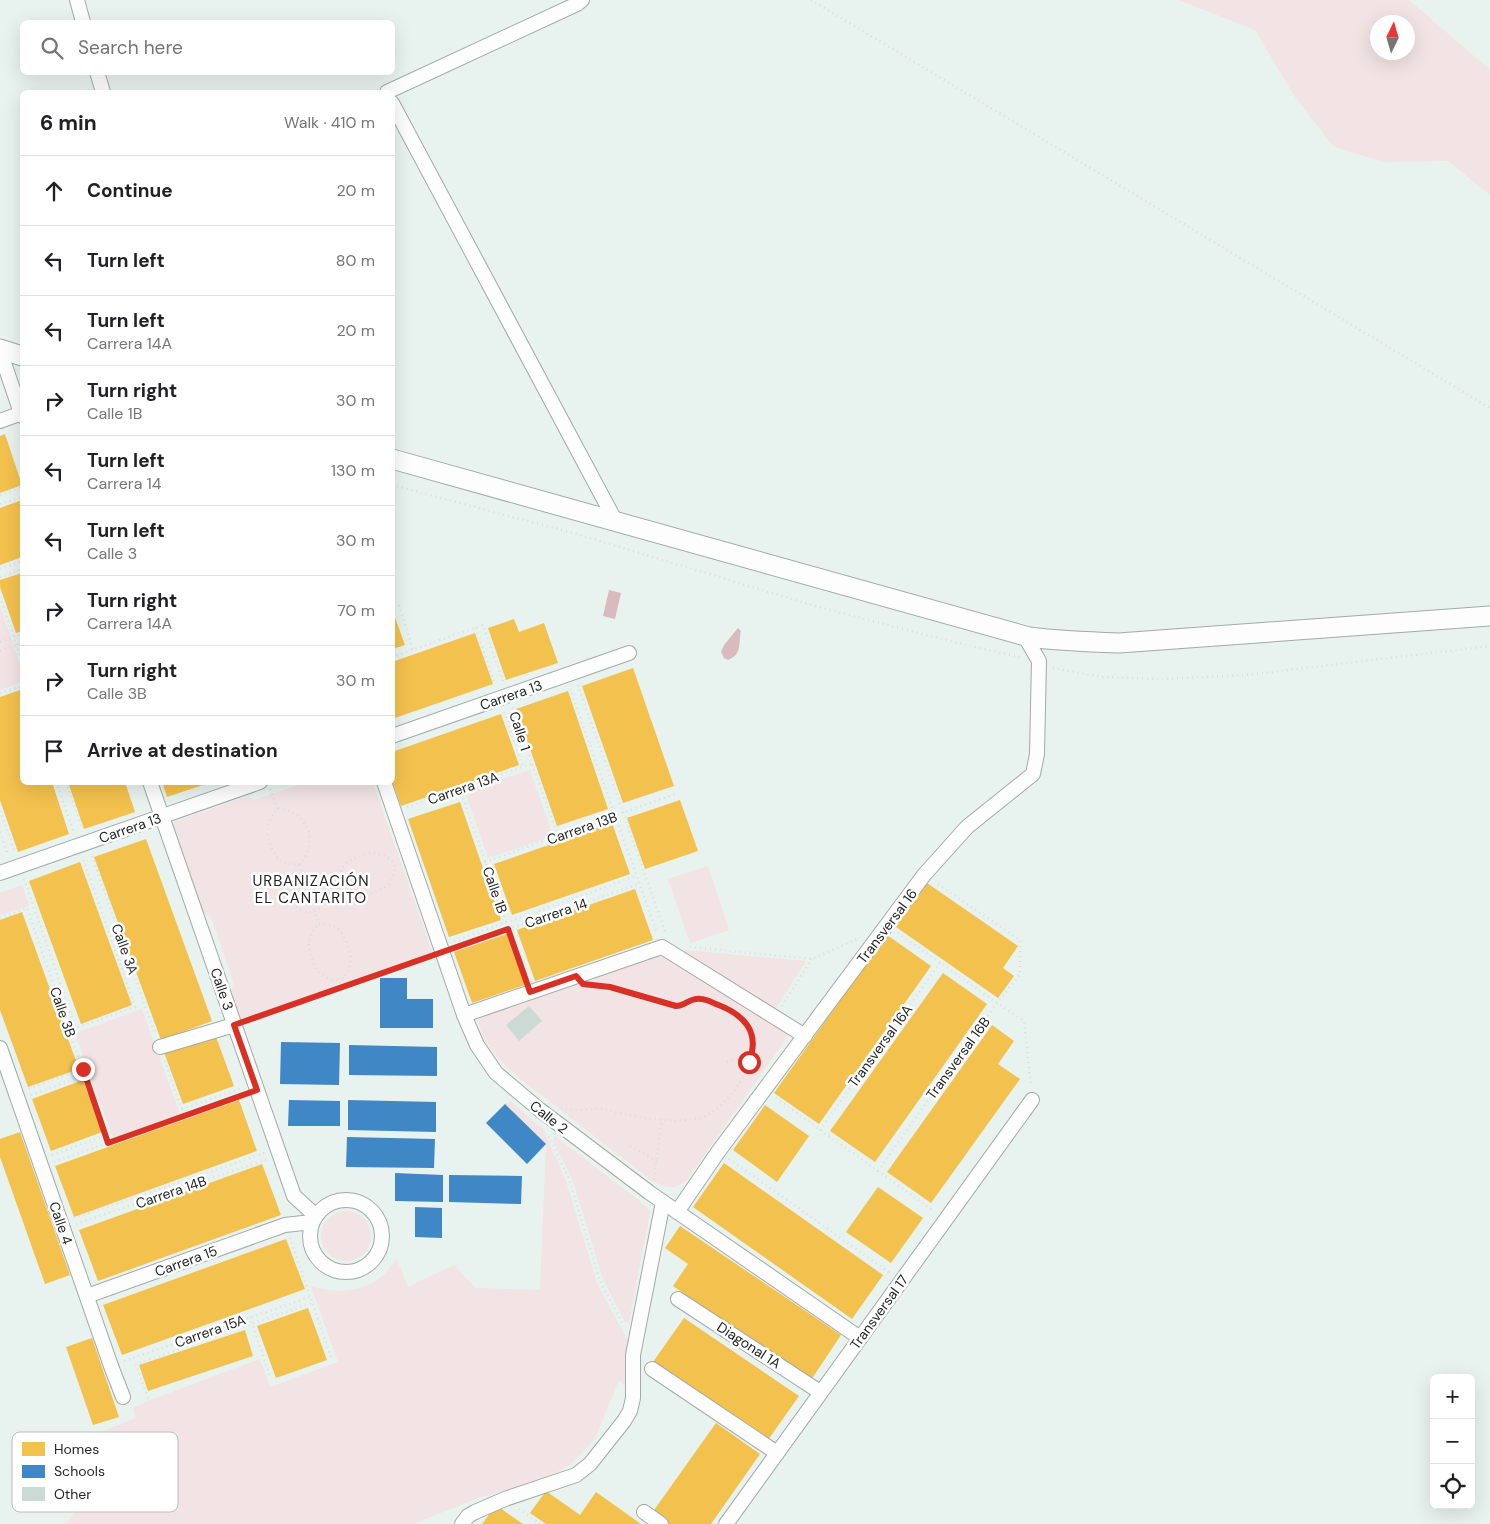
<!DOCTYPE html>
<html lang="en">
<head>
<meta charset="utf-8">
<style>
	body { margin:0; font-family:"DM Sans",sans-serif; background:#f6f6f6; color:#202124 }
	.controls { position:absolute; right:15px; bottom:15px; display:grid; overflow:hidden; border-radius:8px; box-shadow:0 5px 20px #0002 }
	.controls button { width:45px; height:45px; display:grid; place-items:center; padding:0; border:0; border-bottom:1px solid #e0e0e0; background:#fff; color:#202124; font:25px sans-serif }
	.compass { position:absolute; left:1370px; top:15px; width:45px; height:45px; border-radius:50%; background:#fff; box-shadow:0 5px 20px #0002; rotate:5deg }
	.stop { position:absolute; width:15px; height:15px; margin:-11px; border:4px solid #d93025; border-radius:50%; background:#fff }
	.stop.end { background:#d93025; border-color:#fff; box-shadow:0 1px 5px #0008 }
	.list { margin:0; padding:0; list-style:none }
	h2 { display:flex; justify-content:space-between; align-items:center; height:65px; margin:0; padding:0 20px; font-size:21px }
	h2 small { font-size:16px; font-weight:400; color:#757577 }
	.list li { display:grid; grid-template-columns:32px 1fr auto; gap:15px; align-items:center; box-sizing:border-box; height:70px; padding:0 20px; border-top:1px solid #e0e0e0 }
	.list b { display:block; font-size:19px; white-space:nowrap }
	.list p { margin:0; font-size:16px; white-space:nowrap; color:#757577 }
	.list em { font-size:16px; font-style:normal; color:#757577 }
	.icon { flex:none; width:28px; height:28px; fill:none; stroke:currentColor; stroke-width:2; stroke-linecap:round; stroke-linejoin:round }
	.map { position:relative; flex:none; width:1490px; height:1524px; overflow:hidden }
	.search { position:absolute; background:#fff; box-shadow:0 5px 20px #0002; left:20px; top:20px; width:375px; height:55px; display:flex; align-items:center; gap:12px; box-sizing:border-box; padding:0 18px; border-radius:8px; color:#757577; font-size:19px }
	.panel { position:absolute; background:#fff; box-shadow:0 5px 20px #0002; left:20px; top:90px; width:375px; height:695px; border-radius:8px }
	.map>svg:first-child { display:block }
	.green { fill:#f2e3e4; fill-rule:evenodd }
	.water { fill:#d9bbbf }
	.homes { fill:#f2c14e }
	.schools { fill:#3f88c5 }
	.building { fill:#ccdad5 }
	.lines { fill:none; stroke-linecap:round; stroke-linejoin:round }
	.minor-casing { stroke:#a3aaa8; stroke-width:16 }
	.secondary-casing { stroke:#a3aaa8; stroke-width:21 }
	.path { stroke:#dbdedd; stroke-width:2.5; stroke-dasharray:1 4; stroke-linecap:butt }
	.minor { stroke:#fcfdfc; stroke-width:14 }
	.secondary { stroke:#fcfdfc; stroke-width:19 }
	.route { stroke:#d93025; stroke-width:6 }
	.labels { text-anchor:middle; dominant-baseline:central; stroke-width:5; stroke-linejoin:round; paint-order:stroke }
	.street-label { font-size:14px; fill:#202624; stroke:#fff }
	.neighbourhood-label { font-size:15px; letter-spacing:1px; fill:#202624; stroke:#fff }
	.key { fill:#fff; stroke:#bcbebd; stroke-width:1 }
	.key-label { font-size:14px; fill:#202624 }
</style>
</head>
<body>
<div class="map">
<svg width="1490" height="1524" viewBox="0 0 1490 1524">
	<rect width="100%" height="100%" fill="#e8f2ee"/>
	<g class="green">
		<path d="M1179 0H1409L1490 70V195L1448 161 1384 162 1334 147 1295 97 1255 30ZM1378 22H1408V52H1378Z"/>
		<polygon points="0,606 22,671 22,682 0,690"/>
		<polygon points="530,770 553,836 488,858 465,792"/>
		<polygon points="305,783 373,783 432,952 241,1020 230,992 234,983 211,917 202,912 171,823 249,796 254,800"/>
		<polygon points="708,866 729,930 690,943 668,879"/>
		<polygon points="22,885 29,906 0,915 0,893"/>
		<polygon points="686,950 806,961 774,1011 680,952"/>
		<path d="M661 951 786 1031 788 1036 686 1181C673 1191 664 1187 651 1180L513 1073C497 1058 483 1043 478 1021L480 1018 499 1007Z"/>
		<polygon points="142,1009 180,1114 113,1138 75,1033"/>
		<path d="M510 1101 543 1129 566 1181 597 1283 631 1347 626 1386 619 1380 595 1439 570 1465 545 1479 478 1498 413 1524H65L79 1509 70 1444 136 1418 133 1408 145 1402 260 1359 270 1387 338 1362 311 1286C341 1297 381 1290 396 1258L408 1287 454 1265 475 1288 540 1290 546 1145 505 1104Z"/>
		<polygon points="555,1136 647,1207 650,1212 629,1323 625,1322 603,1279 572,1178 553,1141"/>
		<circle cx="346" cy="1236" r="25"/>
	</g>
	<g class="water">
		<polygon points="609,590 621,593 615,619 603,616"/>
		<path d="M738 628 741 631C738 643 743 654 728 660L724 658 721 652 724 645Z"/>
	</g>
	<g class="homes">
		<polygon points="5,434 22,485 0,493 0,436"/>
		<polygon points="22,500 22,557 0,565 0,508"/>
		<polygon points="22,573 22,631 16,633 0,587 0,580"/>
		<polygon points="392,609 405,645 392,649"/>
		<polygon points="514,619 519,632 544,623 558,663 506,680 488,628"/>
		<polygon points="475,633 493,684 392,719 392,662"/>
		<polygon points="633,668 674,786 623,803 582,686"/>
		<polygon points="20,690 22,698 22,782 52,782 69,834 18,852 0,800 0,697"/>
		<polygon points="568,691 608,809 557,826 516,709"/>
		<polygon points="501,714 519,765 401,806 392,781 392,752"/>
		<polygon points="68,782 125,782 135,812 84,829"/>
		<polygon points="162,782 209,782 209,783 167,797"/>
		<polygon points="680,800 698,851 645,869 627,818"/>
		<polygon points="460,802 501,920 449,937 408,819"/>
		<polygon points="612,823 630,874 512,915 494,864"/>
		<polygon points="146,839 212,1021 161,1040 94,857"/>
		<polygon points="80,862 132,1005 81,1024 29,881"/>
		<polygon points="927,883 1018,946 1003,968 1014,976 998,998 896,927"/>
		<polygon points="635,889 653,940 535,981 517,930"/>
		<polygon points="22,912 79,1069 28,1087 0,1010 0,920"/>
		<polygon points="507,934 525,985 472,1003 454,952"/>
		<polygon points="887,935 931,966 819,1124 774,1093"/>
		<polygon points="943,973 987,1004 875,1162 830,1131"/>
		<polygon points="992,1025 1014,1041 998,1064 1020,1079 931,1203 887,1172"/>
		<polygon points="215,1034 234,1086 183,1104 164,1052"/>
		<polygon points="83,1080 102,1132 51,1151 32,1099"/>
		<polygon points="239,1100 257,1151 74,1217 55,1166"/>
		<polygon points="765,1105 809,1136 777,1182 733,1150"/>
		<polygon points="20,1132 70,1275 45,1284 0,1157 0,1139"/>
		<polygon points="724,1163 883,1275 852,1319 693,1207"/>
		<polygon points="262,1164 281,1215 98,1281 79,1230"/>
		<polygon points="878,1187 923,1218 891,1263 846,1232"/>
		<polygon points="680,1226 841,1335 811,1380 673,1286 688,1264 665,1248"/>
		<polygon points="286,1239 305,1289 122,1355 103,1305"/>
		<polygon points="308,1308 327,1360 276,1378 257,1326"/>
		<polygon points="684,1318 799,1396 768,1440 653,1362"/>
		<polygon points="245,1330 253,1356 148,1391 139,1365"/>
		<polygon points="92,1338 119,1417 93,1425 66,1347"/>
		<polygon points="716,1423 760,1454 711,1524 667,1524 652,1513"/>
		<polygon points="546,1491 580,1515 596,1492 641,1524 546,1524 530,1513"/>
		<polygon points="496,1505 507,1513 523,1524 482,1524"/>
	</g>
	<g class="schools">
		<polygon points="380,978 407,978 407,999 433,999 433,1028 380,1028"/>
		<polygon points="281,1042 340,1043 339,1085 280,1084"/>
		<polygon points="349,1045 437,1047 437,1076 349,1075"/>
		<polygon points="289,1100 340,1101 340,1126 288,1126"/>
		<polygon points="348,1100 436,1102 436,1132 348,1130"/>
		<polygon points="505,1104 546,1144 527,1164 486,1123"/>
		<polygon points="347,1137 435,1139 434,1168 346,1167"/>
		<polygon points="395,1173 443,1175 443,1202 395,1201"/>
		<polygon points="449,1175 522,1176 521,1204 449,1202"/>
		<polygon points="415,1207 442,1208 442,1238 415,1237"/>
	</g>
	<polygon class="building" points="529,1006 542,1021 519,1041 506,1025"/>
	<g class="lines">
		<g class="minor-casing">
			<g id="minor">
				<polyline points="77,0 83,22"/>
				<polyline points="97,72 103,92"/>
				<polyline points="387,92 577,4 582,0"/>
				<polyline points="392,103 616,522"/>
				<polyline points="0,351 22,416"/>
				<polyline points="0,421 22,413"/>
				<polyline points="392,736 629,653"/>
				<polyline points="150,782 294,1196 316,1216"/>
				<polyline points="384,782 464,1015 477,1045 496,1073 540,1110 650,1193 860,1338"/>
				<polyline points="0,873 260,782"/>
				<polyline points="464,1015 662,947 805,1036"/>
				<polyline points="160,1047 234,1025"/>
				<polyline points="0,1048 111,1366 123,1397"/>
				<circle cx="346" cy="1236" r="36"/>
				<polyline points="677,1212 718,1152 924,875 967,827 1033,774 1037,754 1039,661 1024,635"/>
				<polyline points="87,1296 285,1225 312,1222"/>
				<polyline points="678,1299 820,1392"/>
				<polyline points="652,1369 777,1453"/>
				<polyline points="644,1512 661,1524"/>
				<polyline points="462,1524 468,1516 475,1512 505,1499 576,1475 590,1464 624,1421 630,1411 633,1398 633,1355 663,1202"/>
				<polyline points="726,1524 1032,1100"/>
			</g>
		</g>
		<g class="secondary-casing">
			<g id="secondary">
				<polyline points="0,349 22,356"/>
				<path d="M392 459 1029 637C1060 641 1088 642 1119 643L1490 616"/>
			</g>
		</g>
		<g class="path">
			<polyline points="811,0 1490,408"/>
			<polyline points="392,485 573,533 819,607 953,642 1020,657"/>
			<polyline points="0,495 22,487"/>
			<polyline points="0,504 22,497"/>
			<polyline points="0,569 22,561"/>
			<polyline points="0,577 22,569"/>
			<polyline points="0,597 22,661"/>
			<polyline points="399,605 413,650"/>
			<polyline points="476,628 495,685"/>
			<polyline points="0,642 22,634"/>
			<polyline points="0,651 22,643"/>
			<polyline points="392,657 483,625 503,681"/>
			<polyline points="1053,668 1102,677 1162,679 1246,675 1490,646"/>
			<polyline points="578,685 666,934"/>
			<polyline points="570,689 657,933"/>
			<polyline points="0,693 22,686 22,688"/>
			<polyline points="512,708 558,836"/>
			<polyline points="504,712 523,767"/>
			<polyline points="56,782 74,833"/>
			<polyline points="66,782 83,829"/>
			<polyline points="270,789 278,809"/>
			<polyline points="460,789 526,979"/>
			<polyline points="407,807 531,764"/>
			<path d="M278 809C308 810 320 844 299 865 283 865 275 859 270 844 265 829 267 820 278 809Z"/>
			<polyline points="0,811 15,852"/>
			<polyline points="0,832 8,855"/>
			<path d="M369 853C380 853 387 856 395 864 394 882 389 887 372 893 358 898 349 896 339 885 338 862 350 860 369 853Z"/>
			<polyline points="92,856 155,1034"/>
			<polyline points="485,862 678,793"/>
			<polyline points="299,865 303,879"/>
			<circle cx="309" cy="895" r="17"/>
			<polyline points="24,879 76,1028 135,1007 83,859"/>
			<polyline points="325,889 338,886"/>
			<polyline points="314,910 319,923"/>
			<polyline points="0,918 27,908 108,1143"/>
			<path d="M319 924C337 924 342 930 348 947 353 961 351 970 340 980 324 980 317 974 312 959 306 944 308 935 319 924Z"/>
			<polyline points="898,933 997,1003 1024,1021 1031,1086"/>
			<polyline points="454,941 636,876"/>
			<polyline points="456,947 639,884"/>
			<polyline points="690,947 812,959 857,939"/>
			<polyline points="782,1006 812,959"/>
			<polyline points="249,1020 430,956"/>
			<polyline points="165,1061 184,1116"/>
			<polyline points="727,1062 751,1056"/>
			<polyline points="29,1089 82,1069"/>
			<polyline points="31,1095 85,1075"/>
			<polyline points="776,1098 934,1211"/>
			<path d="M561 1108C567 1108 571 1110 576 1110 585 1111 594 1108 603 1109 611 1110 620 1114 629 1115 649 1120 680 1123 700 1118 727 1110 761 1061 752 1033 746 1015 718 1001 700 998 690 997 684 1006 676 1006L620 989 597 985"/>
			<polyline points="182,1109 242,1088"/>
			<polyline points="820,1130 940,963"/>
			<polyline points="549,1136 569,1179 600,1281 624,1326"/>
			<polyline points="630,1146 657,1161"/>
			<polyline points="52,1155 106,1135"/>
			<polyline points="729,1159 890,1273"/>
			<polyline points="54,1162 245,1094"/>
			<polyline points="878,1171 997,1003 1020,974 1020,940 936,883"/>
			<polyline points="654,1179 662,1119"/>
			<polyline points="74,1218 265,1153"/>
			<polyline points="76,1224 268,1159"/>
			<polyline points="290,1238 332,1360"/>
			<polyline points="250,1317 270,1376"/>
			<polyline points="124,1361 310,1297"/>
			<polyline points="148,1398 136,1364 312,1303"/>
			<polyline points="519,1509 540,1524"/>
		</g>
		<use href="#minor" class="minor"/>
		<use href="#secondary" class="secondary"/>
	</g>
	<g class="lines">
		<path class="route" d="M83 1069 108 1143 257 1090 234 1025 508 929 530 992 576 976 583 984 610 987 676 1006C685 1006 691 997 701 999 706 999 711 1002 716 1004 743 1014 761 1031 749 1062"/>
	</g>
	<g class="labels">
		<g class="street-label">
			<text transform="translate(511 695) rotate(-19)">Carrera 13</text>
			<text transform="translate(520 731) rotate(72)">Calle 1</text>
			<text transform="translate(463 788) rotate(-19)">Carrera 13A</text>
			<text transform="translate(130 828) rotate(-19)">Carrera 13</text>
			<text transform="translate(582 828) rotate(-19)">Carrera 13B</text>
			<text transform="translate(495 890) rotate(71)">Calle 1B</text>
			<text transform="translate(556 913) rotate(-19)">Carrera 14</text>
			<text transform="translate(887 926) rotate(-53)">Transversal 16</text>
			<text transform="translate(125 949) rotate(70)">Calle 3A</text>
			<text transform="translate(222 989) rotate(71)">Calle 3</text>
			<text transform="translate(63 1012) rotate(71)">Calle 3B</text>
			<text transform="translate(880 1046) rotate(-54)">Transversal 16A</text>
			<text transform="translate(958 1058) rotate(-54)">Transversal 16B</text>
			<text transform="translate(549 1117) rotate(38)">Calle 2</text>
			<text transform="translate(171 1192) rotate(-19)">Carrera 14B</text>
			<text transform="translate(61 1223) rotate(71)">Calle 4</text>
			<text transform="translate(186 1261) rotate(-20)">Carrera 15</text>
			<text transform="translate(879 1312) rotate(-54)">Transversal 17</text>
			<text transform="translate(210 1331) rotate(-19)">Carrera 15A</text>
			<text transform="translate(749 1345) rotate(33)">Diagonal 1A</text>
		</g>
		<g class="neighbourhood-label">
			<text x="311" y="881">URBANIZACIÓN<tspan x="311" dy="17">EL CANTARITO</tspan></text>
		</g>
	</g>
	<rect x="12" y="1432" width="166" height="80" rx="8" class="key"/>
	<rect x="22" y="1442" width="23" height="14" fill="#f2c14e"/>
	<rect x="22" y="1465" width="23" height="13" fill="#3f88c5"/>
	<rect x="22" y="1487" width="23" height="14" fill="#ccdad5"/>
	<g class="key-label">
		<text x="54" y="1454">Homes</text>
		<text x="54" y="1476">Schools</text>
		<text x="54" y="1499">Other</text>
	</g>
</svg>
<div class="controls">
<button>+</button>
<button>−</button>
<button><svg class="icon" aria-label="locate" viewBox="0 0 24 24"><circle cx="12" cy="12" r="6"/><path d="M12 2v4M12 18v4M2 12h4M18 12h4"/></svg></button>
</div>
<svg class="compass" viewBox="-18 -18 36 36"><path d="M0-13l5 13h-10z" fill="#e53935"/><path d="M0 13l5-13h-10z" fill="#757577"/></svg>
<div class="stop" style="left:749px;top:1062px"></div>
<div class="stop end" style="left:83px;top:1069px"></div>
<div class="search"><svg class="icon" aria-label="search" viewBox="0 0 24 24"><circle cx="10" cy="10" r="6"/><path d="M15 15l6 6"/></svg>Search here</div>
<section class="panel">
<h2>6 min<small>Walk · 410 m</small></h2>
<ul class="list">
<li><svg class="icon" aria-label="ahead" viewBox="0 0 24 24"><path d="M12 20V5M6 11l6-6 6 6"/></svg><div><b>Continue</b></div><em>20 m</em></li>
<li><svg class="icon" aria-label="left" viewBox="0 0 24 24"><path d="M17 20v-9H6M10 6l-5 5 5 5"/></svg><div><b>Turn left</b></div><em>80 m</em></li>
<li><svg class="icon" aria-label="left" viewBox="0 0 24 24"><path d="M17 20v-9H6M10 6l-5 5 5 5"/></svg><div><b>Turn left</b><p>Carrera 14A</p></div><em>20 m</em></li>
<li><svg class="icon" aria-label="right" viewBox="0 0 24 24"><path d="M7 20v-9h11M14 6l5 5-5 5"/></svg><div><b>Turn right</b><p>Calle 1B</p></div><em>30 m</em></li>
<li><svg class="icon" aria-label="left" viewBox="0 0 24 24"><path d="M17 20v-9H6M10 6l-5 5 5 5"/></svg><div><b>Turn left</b><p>Carrera 14</p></div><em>130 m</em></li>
<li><svg class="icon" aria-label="left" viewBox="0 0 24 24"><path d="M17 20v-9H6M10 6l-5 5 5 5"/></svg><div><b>Turn left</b><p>Calle 3</p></div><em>30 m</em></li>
<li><svg class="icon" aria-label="right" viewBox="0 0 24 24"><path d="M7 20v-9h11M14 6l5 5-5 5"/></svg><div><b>Turn right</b><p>Carrera 14A</p></div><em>70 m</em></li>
<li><svg class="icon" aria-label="right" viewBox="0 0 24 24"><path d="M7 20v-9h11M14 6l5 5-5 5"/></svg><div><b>Turn right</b><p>Calle 3B</p></div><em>30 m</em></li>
<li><svg class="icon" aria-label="arrive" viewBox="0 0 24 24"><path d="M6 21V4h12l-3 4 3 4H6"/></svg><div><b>Arrive at destination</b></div></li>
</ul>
</section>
</div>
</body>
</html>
